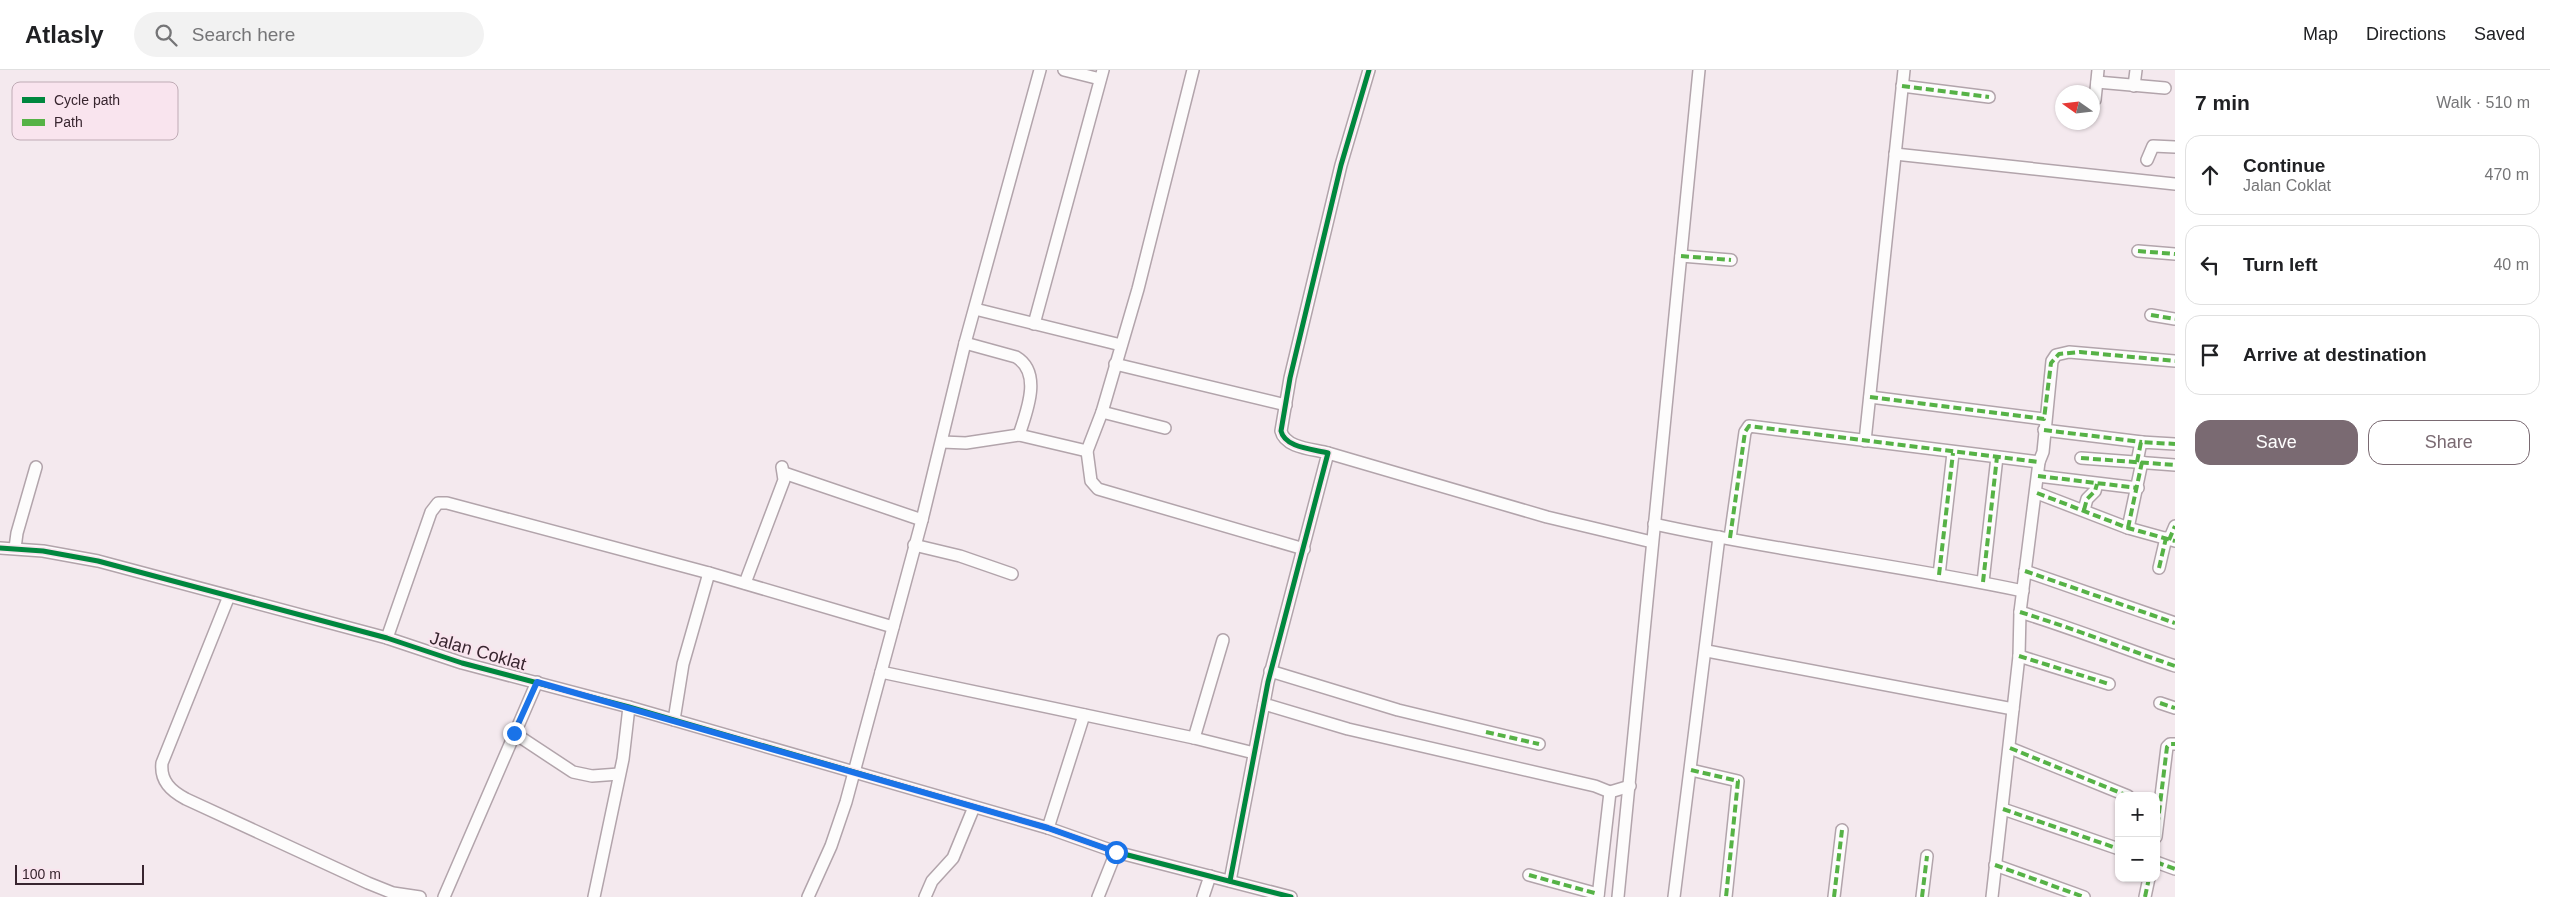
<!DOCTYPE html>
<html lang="en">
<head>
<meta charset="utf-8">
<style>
	body { margin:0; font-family:Helvetica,sans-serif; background:#f2f2f2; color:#202124 }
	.controls { position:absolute; right:15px; bottom:15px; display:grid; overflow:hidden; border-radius:10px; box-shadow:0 1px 4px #0004 }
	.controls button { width:45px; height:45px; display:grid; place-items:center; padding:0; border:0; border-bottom:1px solid #e0e0e0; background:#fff; color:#202124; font:25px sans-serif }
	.compass { position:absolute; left:2055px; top:15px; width:45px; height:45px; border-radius:50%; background:#fff; box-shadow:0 1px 4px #0004; rotate:284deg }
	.scale { position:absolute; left:15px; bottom:12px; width:129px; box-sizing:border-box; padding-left:5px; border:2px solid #38252f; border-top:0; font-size:14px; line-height:18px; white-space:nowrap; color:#38252f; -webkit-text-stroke:4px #f9e4ee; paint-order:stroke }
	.stop { position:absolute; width:15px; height:15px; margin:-11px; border:4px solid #1a73e8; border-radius:50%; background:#fff }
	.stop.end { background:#1a73e8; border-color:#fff; box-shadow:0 1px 5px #0008 }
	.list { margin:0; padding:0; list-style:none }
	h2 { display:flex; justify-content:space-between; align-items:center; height:65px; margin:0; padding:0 20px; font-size:21px }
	h2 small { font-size:16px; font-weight:400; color:#757577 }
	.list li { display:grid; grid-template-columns:32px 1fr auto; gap:15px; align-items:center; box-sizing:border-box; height:80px; margin:0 10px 10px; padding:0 10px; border:1px solid #e0e0e0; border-radius:15px }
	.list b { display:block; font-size:19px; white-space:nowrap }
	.list p { margin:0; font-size:16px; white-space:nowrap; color:#757577 }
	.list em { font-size:16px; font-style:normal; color:#757577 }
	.actions { display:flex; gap:10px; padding:15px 20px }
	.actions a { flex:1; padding:11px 0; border:1px solid #7a6a72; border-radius:15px; text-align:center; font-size:18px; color:#7a6a72 }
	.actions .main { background:#7a6a72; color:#fff }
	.icon { flex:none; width:28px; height:28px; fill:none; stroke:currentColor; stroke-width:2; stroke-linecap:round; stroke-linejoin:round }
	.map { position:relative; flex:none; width:2175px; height:827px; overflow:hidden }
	header { display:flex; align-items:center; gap:30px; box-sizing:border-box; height:70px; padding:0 25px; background:#fff; border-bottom:1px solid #e0e0e0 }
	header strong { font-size:24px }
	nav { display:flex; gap:28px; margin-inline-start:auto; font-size:18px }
	.search { width:350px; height:45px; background:#f2f2f2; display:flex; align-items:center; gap:12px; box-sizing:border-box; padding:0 18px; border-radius:28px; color:#757577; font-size:19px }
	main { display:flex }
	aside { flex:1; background:#fff }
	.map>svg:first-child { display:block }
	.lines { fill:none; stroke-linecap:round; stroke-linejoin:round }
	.minor-casing { stroke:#b2a4ab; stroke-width:14 }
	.minor { stroke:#fdfcfc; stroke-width:11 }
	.quiet { stroke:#56b246; stroke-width:4; stroke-dasharray:8 4; stroke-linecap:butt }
	.cycleway-casing { stroke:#f9e4ee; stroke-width:8 }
	.cycleway { stroke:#00873e; stroke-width:5 }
	.route { stroke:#1a73e8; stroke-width:6 }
	.labels { text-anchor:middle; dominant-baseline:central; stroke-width:4.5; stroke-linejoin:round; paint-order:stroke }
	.street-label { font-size:18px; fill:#38252f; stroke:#f9e4ee }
	.key { fill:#f9e4ee; stroke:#bfabb5; stroke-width:1 }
	.key-label { font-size:14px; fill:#38252f }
</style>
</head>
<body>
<header>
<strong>Atlasly</strong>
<div class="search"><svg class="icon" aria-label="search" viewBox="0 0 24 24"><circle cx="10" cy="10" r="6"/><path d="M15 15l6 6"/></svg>Search here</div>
<nav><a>Map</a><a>Directions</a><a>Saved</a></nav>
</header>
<main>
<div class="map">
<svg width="2175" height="827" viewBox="0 0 2175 827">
	<rect width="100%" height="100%" fill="#f4e9ee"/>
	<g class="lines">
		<g class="minor-casing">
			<g id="minor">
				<polyline points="1064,0 1100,9"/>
				<polyline points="1193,0 1138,219 1102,342 1087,381 1091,411 1098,419 1304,479"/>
				<polyline points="2097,12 2165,18"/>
				<polyline points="1902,16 1989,27"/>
				<polyline points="2134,16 2136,0"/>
				<polyline points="2095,30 2098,0"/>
				<polyline points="1895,84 2175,114"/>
				<polyline points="2147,90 2153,76 2175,77"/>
				<polyline points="2138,181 2175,184"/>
				<polyline points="1681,186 1731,190"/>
				<polyline points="975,239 1121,275"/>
				<polyline points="2151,245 2175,249"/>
				<polyline points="1034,254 1103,0"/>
				<path d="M965 273 1016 287C1043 303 1026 343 1019 365"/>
				<polyline points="1115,294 1286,335"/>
				<polyline points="1870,327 2044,349"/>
				<polyline points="1102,342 1165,358"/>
				<polyline points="2044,360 2142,372"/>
				<polyline points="1865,371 1904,0"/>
				<polyline points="942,372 966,373 1019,365 1087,381"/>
				<polyline points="1328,383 1547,447 1652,472"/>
				<polyline points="2081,388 2175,395"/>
				<polyline points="2137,392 2141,372 2175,374"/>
				<polyline points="784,403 922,450"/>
				<polyline points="2038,406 2138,418"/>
				<polyline points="2037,423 2128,458 2175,471"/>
				<polyline points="2084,440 2087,429 2095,421 2097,414"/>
				<path d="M1654 454C1776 481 1901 495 2023 521"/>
				<polyline points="2128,458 2142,392"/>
				<polyline points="1730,468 1745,362 1749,356 2039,392"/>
				<polyline points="2169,470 2175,456"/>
				<polyline points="914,475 960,486 1012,504"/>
				<polyline points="0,478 43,481 98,491 387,568 462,593 629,637 1048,758 1116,782 1291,827"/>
				<polyline points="15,478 17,463 36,397"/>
				<polyline points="2159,498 2166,468"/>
				<polyline points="2025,501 2175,553"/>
				<polyline points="1939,505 1953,383"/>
				<polyline points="1983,512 1997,387"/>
				<polyline points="745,513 784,410 782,397"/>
				<path d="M229 526 162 693C160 711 171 721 186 729L368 813 393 823 420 827"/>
				<path d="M2020 542C2072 558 2123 578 2175 596"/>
				<polyline points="387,568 431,442 438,433 447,433 709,503"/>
				<polyline points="1707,581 2013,639"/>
				<polyline points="2019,586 2109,614"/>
				<polyline points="1270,601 1398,640 1539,674"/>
				<polyline points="881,602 1194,668 1254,683"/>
				<polyline points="2160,633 2175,638"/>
				<polyline points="1264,634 1348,659 1595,716 1610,722"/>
				<polyline points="674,650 683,594 709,503 893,557"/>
				<polyline points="514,663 573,702 592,706 619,704"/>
				<polyline points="1194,668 1223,570"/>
				<polyline points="2010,678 2128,726"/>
				<polyline points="1691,700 1738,711 1726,827"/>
				<polyline points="2003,739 2119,779"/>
				<polyline points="1048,758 1084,645"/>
				<polyline points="2156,767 2167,677 2170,674 2175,674"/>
				<polyline points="2156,792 2175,799"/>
				<polyline points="1995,795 2084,827"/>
				<polyline points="1529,805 1598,824"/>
				<path d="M1230 811 1268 612 1328 383C1313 379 1285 378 1281 361L1290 308 1341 95 1369 0"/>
				<polyline points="444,827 537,612"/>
				<polyline points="594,827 623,689 629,637"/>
				<polyline points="808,827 831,776 846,732 922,450 965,273 1040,0"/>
				<polyline points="925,827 932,811 953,788 974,737"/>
				<polyline points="1098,827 1116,782"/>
				<polyline points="1203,827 1210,806"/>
				<polyline points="1598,827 1610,722 1630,716"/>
				<polyline points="1618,827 1699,0"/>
				<polyline points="1674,827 1719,467"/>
				<polyline points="1834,827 1842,760"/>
				<polyline points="1922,827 1927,786"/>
				<polyline points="1992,827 2019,586 2020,542 2039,392 2043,382 2052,291 2056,285 2069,282 2175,291"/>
				<polyline points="2145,827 2149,808"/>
			</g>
		</g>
		<use href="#minor" class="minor"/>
		<g class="quiet">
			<polyline points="1902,16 1989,27"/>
			<polyline points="2138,181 2175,184"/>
			<polyline points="1681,186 1731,190"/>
			<polyline points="2151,245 2175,249"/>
			<polyline points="1870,327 2044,349 2051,293 2059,284 2080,282 2175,291"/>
			<polyline points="2044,360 2142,372"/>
			<polyline points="2081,388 2175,395"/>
			<polyline points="2137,392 2141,372 2175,374"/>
			<polyline points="2038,406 2138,418"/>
			<polyline points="2037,423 2128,458 2175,471"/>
			<polyline points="2084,440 2087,429 2095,421 2097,414"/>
			<polyline points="2128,458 2142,392"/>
			<polyline points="1730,468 1745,362 1749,356 2039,392"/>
			<polyline points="2169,470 2175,456"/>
			<polyline points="2159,498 2166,468"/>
			<polyline points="2025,501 2175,553"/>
			<polyline points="1939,505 1953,383"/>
			<polyline points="1983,512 1997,387"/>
			<path d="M2020 542C2072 558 2123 578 2175 596"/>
			<polyline points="2019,586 2109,614"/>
			<polyline points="2160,633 2175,638"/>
			<polyline points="1486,662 1539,674"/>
			<polyline points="2010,678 2128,726"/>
			<polyline points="1691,700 1738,711 1726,827"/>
			<polyline points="2003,739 2119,779"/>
			<polyline points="2156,767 2167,677 2170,674 2175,674"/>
			<polyline points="2156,792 2175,799"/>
			<polyline points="1995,795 2084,827"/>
			<polyline points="1529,805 1598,824"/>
			<polyline points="1834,827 1842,760"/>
			<polyline points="1922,827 1927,786"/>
			<polyline points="2145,827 2149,808"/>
		</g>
		<g class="cycleway-casing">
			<g id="cycleway">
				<polyline points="0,478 43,481 98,491 387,568 462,593 629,637 1048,758 1116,782 1291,827"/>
				<path d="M1230 811 1268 612 1328 383C1313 379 1285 378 1281 361L1290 308 1341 95 1369 0"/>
			</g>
		</g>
		<use href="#cycleway" class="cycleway"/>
	</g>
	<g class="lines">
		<polyline class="route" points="514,663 537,612 1048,758 1116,782"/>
	</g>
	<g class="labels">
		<g class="street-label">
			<text transform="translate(478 581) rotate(16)">Jalan Coklat</text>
		</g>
	</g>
	<rect x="12" y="12" width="166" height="58" rx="8" class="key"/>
	<rect x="22" y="27" width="23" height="6" fill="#00873e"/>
	<rect x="22" y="49" width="23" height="7" fill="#56b246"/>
	<g class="key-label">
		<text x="54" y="35">Cycle path</text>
		<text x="54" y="57">Path</text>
	</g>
</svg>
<div class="controls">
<button>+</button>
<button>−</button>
</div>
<svg class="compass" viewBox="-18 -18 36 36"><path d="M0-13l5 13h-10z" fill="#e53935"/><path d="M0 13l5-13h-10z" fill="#757577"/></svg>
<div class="scale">100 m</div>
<div class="stop" style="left:1116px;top:782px"></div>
<div class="stop end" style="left:514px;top:663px"></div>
</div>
<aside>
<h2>7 min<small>Walk · 510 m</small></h2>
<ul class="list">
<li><svg class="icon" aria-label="ahead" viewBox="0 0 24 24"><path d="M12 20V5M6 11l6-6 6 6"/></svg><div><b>Continue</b><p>Jalan Coklat</p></div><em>470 m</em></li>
<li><svg class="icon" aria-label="left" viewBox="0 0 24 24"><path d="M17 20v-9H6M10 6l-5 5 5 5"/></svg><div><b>Turn left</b></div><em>40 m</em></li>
<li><svg class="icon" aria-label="arrive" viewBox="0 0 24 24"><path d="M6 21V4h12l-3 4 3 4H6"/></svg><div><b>Arrive at destination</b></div></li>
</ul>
<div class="actions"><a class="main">Save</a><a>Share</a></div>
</aside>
</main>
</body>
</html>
